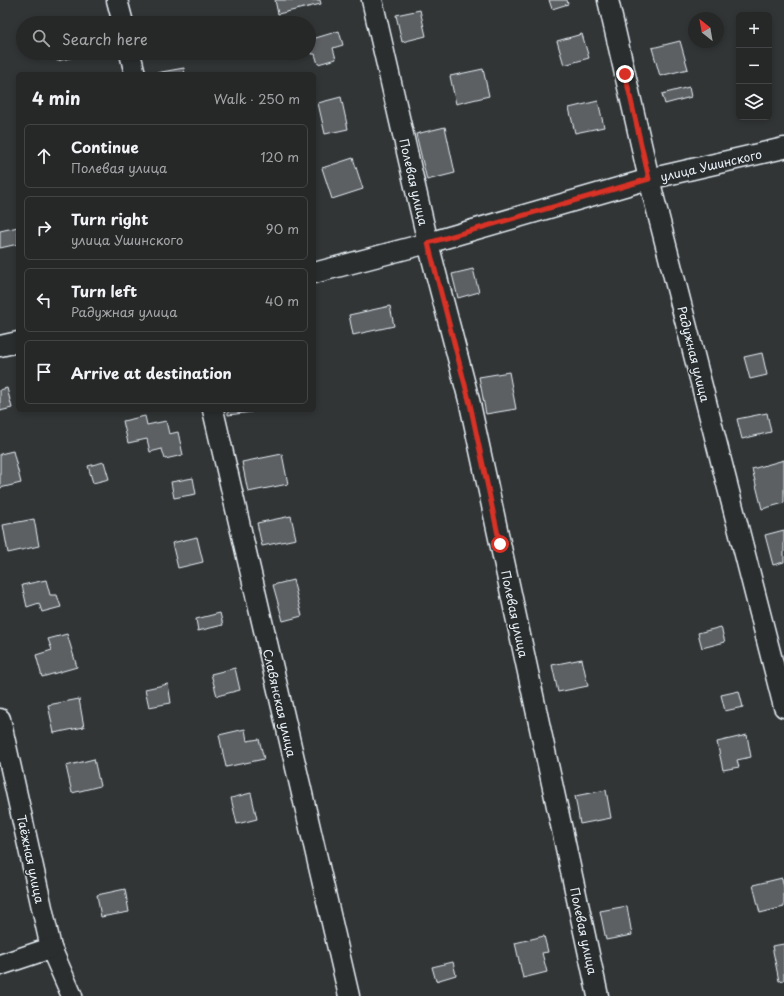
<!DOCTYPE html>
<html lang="en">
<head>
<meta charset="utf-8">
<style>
	body { margin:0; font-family:"Playpen Sans",sans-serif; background:#323434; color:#f1f3f6 }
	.controls { position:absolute; right:12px; top:12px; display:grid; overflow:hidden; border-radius:6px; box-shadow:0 2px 6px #0003 }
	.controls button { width:36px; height:36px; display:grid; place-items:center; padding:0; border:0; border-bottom:1px solid #424445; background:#262828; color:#f1f3f6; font:20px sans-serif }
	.compass { position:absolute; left:688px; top:12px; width:36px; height:36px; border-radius:50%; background:#262828; box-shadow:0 2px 6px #0003; rotate:329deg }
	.stop { position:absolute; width:12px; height:12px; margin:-9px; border:3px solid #d93025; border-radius:50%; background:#fff }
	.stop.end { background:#d93025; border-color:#fff; box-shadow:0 1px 4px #0008 }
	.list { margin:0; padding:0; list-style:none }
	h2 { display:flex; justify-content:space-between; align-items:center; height:52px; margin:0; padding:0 16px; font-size:17px }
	h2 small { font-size:13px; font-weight:400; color:#a4a6a8 }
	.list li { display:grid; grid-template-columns:26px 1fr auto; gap:12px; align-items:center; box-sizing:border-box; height:64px; margin:0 8px 8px; padding:0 8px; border:1px solid #424445; border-radius:6px }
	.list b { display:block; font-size:15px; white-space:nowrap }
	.list p { margin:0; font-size:13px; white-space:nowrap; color:#a4a6a8 }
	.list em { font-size:13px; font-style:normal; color:#a4a6a8 }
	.icon { flex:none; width:22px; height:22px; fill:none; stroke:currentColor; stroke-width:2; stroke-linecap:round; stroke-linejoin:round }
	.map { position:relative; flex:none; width:784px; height:996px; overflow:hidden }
	.search { position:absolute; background:#262828; box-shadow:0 2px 6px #0003; left:16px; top:16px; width:300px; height:44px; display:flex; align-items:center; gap:10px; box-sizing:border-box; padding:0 14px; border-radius:22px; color:#a4a6a8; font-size:15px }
	.panel { position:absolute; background:#262828; box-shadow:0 2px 6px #0003; left:16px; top:72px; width:300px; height:340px; border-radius:6px }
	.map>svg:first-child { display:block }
	.building { fill:#5c6063; stroke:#e8f1f8 }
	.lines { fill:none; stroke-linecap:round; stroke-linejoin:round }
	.street-casing { stroke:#e8f1f8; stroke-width:23 }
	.street { stroke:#2a2d2e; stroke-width:20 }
	.route { stroke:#d93025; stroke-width:5 }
	.labels { text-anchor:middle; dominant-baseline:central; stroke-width:3; stroke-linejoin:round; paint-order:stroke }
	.street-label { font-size:12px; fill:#e8f1f8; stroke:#2a2d2e }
</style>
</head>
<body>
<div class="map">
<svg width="784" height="996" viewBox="0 0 784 996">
	<rect width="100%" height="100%" fill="#323536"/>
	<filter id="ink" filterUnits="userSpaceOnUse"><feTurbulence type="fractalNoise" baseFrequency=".025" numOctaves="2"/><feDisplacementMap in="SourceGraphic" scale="8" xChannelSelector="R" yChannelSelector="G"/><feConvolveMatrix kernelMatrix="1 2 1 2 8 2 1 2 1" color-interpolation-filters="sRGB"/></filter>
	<g filter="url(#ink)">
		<g class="building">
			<polygon points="275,0 320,0 321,4 278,14"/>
			<polygon points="549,0 567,0 568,4 552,9"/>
			<polygon points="420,10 426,36 402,42 396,15"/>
			<polygon points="339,31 343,45 333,48 336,59 318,64 315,54 312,54 309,40"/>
			<polygon points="582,34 589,58 564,65 557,41"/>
			<polygon points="680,41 688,69 660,76 652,48"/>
			<polygon points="55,53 78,53 79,56 57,61"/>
			<polygon points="184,68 185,74 157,74 156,73"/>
			<polygon points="483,69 489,96 456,104 450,76"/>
			<polygon points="689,87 691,97 665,104 662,94"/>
			<polygon points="341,97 348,129 325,134 318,103"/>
			<polygon points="598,101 604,127 575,133 569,108"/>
			<polygon points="445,127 455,173 427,180 416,134"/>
			<polygon points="353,158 363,189 332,199 322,168"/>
			<polygon points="18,227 18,244 0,248 0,231"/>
			<polygon points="473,269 479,292 458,298 452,274"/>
			<polygon points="390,306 394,326 353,335 349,315"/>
			<polygon points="762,353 767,375 750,379 744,357"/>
			<polygon points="509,372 516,409 486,414 479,377"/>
			<polygon points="7,388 12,408 0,411 0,390"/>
			<polygon points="228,410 251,410 252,412 228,415"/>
			<polygon points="767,413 771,432 742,439 737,419"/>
			<polygon points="145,416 147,425 166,421 169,434 178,432 183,455 165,459 162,449 150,452 147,439 128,443 123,421"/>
			<polygon points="13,451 21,483 0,488 0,454"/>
			<polygon points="282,454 288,484 248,492 242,462"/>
			<polygon points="784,460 784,503 762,509 752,469"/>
			<polygon points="104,462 109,479 93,483 88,466"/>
			<polygon points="193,478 196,494 174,498 171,482"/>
			<polygon points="291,516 296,539 262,546 257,523"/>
			<polygon points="34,519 39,546 8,553 3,525"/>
			<polygon points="784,530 784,562 773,565 765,535"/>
			<polygon points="197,537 203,562 178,568 172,543"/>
			<polygon points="46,580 50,595 57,595 61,607 42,612 39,603 27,607 22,585"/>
			<polygon points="293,580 302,616 283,621 273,585"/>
			<polygon points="220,613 223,625 198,631 196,619"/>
			<polygon points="721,627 725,642 702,648 698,633"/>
			<polygon points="67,634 77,667 42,677 36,655 52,650 48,639"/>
			<polygon points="582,659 588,686 558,692 552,665"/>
			<polygon points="235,668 240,690 217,696 211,674"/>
			<polygon points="168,684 171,703 149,707 145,689"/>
			<polygon points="739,691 743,707 725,711 721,695"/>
			<polygon points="79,699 84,727 54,733 48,705"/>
			<polygon points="245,729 247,741 259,739 264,759 226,767 219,735"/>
			<polygon points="747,735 751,757 737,760 739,767 723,770 717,742"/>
			<polygon points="94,759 100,786 72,793 66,766"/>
			<polygon points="606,790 611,818 580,824 575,796"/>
			<polygon points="251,793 257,819 237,824 231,798"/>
			<polygon points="782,878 784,888 784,907 760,913 753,885"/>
			<polygon points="125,889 129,912 101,917 97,895"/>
			<polygon points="627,906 632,935 606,940 600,911"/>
			<polygon points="544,936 548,952 542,953 547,972 523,978 515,943"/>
			<polygon points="784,944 784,980 779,981 772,946"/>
			<polygon points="453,962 456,975 436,981 432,967"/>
		</g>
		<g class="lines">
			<g class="street-casing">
				<g id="street">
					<polyline points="117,0 123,23"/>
					<polyline points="372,0 428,243 470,404 598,996"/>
					<polyline points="608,0 649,179 784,707"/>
					<polyline points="130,53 135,74"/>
					<polyline points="314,273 428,243 649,179 784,148"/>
					<polyline points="0,346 18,342"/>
					<polyline points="213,410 349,996"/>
					<polyline points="0,719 51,948 72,996"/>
					<polyline points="0,965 51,948"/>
				</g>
			</g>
			<use href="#street" class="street"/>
		</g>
	</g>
	<g class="lines" filter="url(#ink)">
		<polyline class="route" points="500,544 470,404 428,243 649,179 625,74"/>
	</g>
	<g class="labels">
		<g class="street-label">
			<text transform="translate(711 165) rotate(-13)">улица Ушинского</text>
			<text transform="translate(414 182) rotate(77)">Полевая улица</text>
			<text transform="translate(694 354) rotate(76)">Радужная улица</text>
			<text transform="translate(515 614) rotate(78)">Полевая улица</text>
			<text transform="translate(280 703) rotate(77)">Славянская улица</text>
			<text transform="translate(31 859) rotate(78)">Таёжная улица</text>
			<text transform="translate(584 931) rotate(78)">Полевая улица</text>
		</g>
	</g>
</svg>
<div class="controls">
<button>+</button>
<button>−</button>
<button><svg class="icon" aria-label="layers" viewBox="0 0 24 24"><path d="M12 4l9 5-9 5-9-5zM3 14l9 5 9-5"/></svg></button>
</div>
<svg class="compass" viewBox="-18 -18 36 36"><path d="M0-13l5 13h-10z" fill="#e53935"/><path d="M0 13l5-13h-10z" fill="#a4a6a8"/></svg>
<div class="stop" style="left:500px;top:544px"></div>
<div class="stop end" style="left:625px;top:74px"></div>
<div class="search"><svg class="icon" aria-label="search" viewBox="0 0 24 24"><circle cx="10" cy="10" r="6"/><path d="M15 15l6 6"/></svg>Search here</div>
<section class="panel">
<h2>4 min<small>Walk · 250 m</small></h2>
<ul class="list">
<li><svg class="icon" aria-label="ahead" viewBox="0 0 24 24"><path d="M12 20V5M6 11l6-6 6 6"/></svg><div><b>Continue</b><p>Полевая улица</p></div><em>120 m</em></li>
<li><svg class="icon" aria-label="right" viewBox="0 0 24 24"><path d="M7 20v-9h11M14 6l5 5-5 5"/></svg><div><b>Turn right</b><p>улица Ушинского</p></div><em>90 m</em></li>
<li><svg class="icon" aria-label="left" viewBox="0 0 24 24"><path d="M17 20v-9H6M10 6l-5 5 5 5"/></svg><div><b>Turn left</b><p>Радужная улица</p></div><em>40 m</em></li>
<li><svg class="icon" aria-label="arrive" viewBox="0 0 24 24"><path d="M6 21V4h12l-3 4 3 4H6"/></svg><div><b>Arrive at destination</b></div></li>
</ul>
</section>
</div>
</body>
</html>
